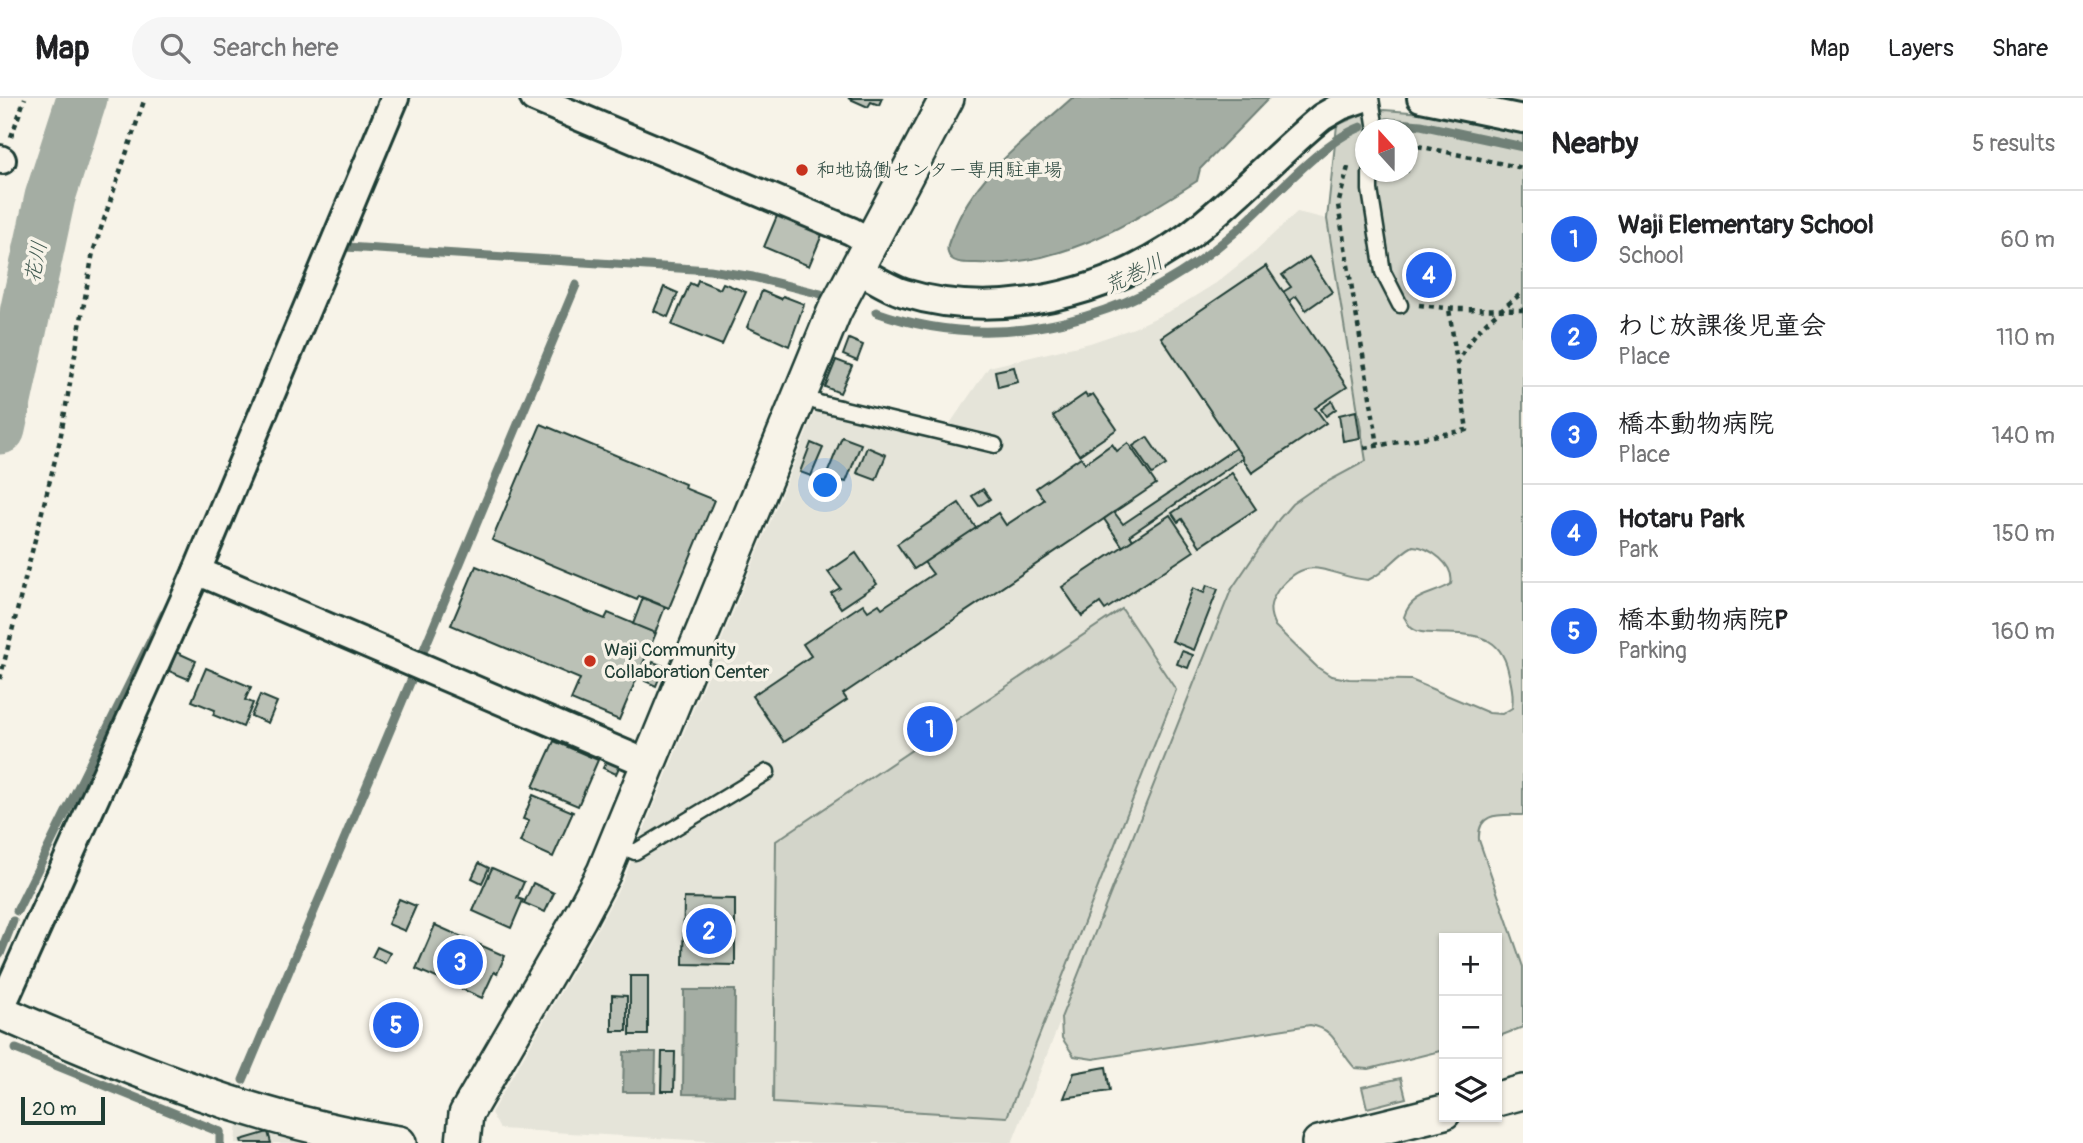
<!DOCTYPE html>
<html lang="en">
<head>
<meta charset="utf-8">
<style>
	body { margin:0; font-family:Pangolin,"Klee One",sans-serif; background:#f6f6f6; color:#202124 }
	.controls { position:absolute; right:21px; bottom:21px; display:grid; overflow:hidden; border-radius:0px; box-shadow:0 2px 5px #0004 }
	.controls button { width:63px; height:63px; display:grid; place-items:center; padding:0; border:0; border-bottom:2px solid #e0e0e0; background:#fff; color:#202124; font:35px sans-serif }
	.compass { position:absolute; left:1355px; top:21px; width:63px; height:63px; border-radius:50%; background:#fff; box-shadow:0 2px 5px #0004; rotate:339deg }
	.scale { position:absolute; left:21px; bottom:18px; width:84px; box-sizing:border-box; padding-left:7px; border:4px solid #1f3d34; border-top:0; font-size:19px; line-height:24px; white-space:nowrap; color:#1f3d34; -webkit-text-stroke:5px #f7f3e8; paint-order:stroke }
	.you { position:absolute; left:826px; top:388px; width:24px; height:24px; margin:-18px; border:5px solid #fff; border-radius:50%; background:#1a73e8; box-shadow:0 0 0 10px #1a73e833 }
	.badge { display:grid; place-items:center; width:46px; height:46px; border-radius:50%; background:#2563eb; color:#fff; font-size:23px; font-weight:700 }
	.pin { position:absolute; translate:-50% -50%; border:4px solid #fff; box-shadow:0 2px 7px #0006 }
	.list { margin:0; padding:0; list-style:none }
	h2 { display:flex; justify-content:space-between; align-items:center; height:91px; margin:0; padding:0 28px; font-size:30px }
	h2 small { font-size:23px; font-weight:400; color:#757577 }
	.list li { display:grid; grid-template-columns:46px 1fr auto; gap:21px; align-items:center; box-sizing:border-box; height:98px; padding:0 28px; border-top:2px solid #e0e0e0 }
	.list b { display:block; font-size:26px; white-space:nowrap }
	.list p { margin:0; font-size:23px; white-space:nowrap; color:#757577 }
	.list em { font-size:23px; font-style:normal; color:#757577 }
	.icon { flex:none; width:38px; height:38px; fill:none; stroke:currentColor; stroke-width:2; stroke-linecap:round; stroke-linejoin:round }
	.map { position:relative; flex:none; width:1523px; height:1045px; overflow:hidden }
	header { display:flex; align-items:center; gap:42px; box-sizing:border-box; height:98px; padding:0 35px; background:#fff; border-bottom:2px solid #e0e0e0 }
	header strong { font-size:33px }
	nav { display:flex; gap:38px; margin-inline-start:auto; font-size:24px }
	.search { width:490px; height:63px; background:#f6f6f6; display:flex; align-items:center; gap:18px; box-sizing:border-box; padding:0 24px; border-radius:38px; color:#757577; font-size:26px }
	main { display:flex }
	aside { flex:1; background:#fff }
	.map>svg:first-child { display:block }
	.built { fill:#e5e4d9 }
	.green { fill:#d3d5ca; stroke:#79897f; stroke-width:2; fill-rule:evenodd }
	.water { fill:#a4ada3; stroke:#6f8077; stroke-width:2 }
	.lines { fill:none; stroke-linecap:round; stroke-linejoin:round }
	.stream { stroke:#6f8077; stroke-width:9 }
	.river { stroke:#a4ada3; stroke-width:51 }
	.building { fill:#bbc1b6; stroke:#1f3d34; stroke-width:2 }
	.service-casing { stroke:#1f3d34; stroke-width:19 }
	.minor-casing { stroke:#1f3d34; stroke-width:32 }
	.tertiary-casing { stroke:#1f3d34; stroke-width:38 }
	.path { stroke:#1f3d34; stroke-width:4.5; stroke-dasharray:5 5; stroke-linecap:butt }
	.service { stroke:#f7f3e8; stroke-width:14 }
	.minor { stroke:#f7f3e8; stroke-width:26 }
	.tertiary { stroke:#f7f3e8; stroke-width:33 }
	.poi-dot { fill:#c8321e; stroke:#f7f3e8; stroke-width:2.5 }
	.labels { text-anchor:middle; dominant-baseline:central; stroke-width:7; stroke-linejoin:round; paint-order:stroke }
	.poi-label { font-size:19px; fill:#1f3d34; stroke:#f7f3e8; text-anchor:start }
	.water-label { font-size:21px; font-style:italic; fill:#405950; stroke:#f7f3e8 }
</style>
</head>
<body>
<header>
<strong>Map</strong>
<div class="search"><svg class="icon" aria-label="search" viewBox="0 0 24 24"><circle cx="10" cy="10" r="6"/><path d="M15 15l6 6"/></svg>Search here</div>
<nav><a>Map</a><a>Layers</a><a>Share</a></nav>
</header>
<main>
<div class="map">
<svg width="1523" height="1045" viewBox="0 0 1523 1045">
	<rect width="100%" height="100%" fill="#f7f3e8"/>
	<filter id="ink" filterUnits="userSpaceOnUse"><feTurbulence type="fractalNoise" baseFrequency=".0143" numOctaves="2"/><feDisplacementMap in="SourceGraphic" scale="14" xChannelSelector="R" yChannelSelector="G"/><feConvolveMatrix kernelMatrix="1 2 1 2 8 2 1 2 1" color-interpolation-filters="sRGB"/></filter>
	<g filter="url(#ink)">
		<g class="built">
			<polygon points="1297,114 1327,121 1367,364 1312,392 1292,406 1279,421 1231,492 1012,1045 743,1045 500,1031 491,1015 597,831 623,783 822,297 949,327 989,269 1090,245 1134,230 1176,210 1216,185 1252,156"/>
			<polygon points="237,1025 284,1038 313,1045 235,1045"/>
		</g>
		<g class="green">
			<path d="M1384 12 1423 15 1523 36V717C1501 717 1477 713 1479 742L1523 869V929L1497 939V840H1444V952L1369 971 1355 970C1337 952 1337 931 1310 927L1093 961 1074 958 1062 940 1061 920 1231 492 1279 421 1292 406 1312 392 1366 363 1327 121 1337 27 1365 15ZM1366 32H1408V74H1366ZM1413 448C1430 449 1455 467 1451 486 1432 498 1411 495 1404 519 1407 523 1409 529 1413 531 1419 535 1427 535 1434 535 1467 537 1499 532 1508 572 1511 585 1514 596 1512 610L1502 616 1489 615 1411 582 1349 581 1331 578 1317 569 1275 528C1268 514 1269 505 1278 492 1310 452 1327 479 1368 482 1386 475 1396 457 1413 448Z"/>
			<polygon points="1122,511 1176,592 1007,1019 773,1005 776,743"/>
			<polygon points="1401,980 1406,1000 1367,1010 1362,989"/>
		</g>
		<g class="water">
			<path d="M1072 0H1269L1200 71 1197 83C1130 126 1059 170 976 165 966 165 951 166 948 155 946 148 950 141 953 134 974 77 1028 40 1072 0Z"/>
			<polygon points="684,892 735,892 734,997 683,996"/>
			<polygon points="624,954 656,954 655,994 623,994"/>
		</g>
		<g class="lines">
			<g class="stream">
				<polyline points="1387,24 1421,27 1523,49"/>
				<polyline points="346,149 710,172 753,179 821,196"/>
				<path d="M876 214C1002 259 1136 221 1234 135 1269 105 1319 45 1361 29"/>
				<polyline points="420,561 576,187"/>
				<polyline points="17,813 164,516"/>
				<polyline points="0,856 13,823"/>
				<polyline points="16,951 220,1034"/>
				<polyline points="243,982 415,573"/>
				<polyline points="220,1045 220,1034"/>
			</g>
			<polyline class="river" points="0,331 50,99 82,0"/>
		</g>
		<g class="building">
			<polygon points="848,0 882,0 879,7 871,4 868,9"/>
			<polygon points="779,113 824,132 809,168 764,149"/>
			<polygon points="1309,159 1332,194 1306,212 1296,198 1289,203 1283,194 1291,189 1282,177"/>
			<polygon points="1266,168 1347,289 1315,310 1326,325 1252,375 1161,239"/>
			<polygon points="698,182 720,191 723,185 746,194 722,247 672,227 690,185 696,188"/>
			<polygon points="664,189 678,195 668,219 654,213"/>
			<polygon points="762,193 781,201 783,198 804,206 789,248 747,229"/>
			<polygon points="849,241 863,247 857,263 843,257"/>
			<polygon points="836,262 852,268 840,295 825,289"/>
			<polygon points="1014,269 1018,284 998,289 995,273"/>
			<polygon points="1085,296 1087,299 1093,296 1117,331 1079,357 1053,318"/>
			<polygon points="1332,303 1336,311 1326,318 1321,311"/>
			<polygon points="1356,313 1360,340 1343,343 1339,317"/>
			<polygon points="541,326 685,386 684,390 714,402 669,510 639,498 637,502 492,442"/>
			<polygon points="842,339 861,346 846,384 843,383 837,401 823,396 830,378 827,376"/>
			<polygon points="1147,339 1166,367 1152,376 1133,348"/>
			<polygon points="811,345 823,350 811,378 800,374"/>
			<polygon points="1128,345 1156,386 843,596 847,602 784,644 752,598 811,558 803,546 863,506 868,513 879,506 882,510 933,476 924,464 998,415 1006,427 1044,402 1036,390 1081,359 1085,365 1112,346 1117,353"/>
			<polygon points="867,349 886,357 876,382 857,375"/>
			<polygon points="1236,350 1243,360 1130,437 1133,442 1123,449 1104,421 1114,414 1123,426"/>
			<polygon points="1232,375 1256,411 1200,448 1182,421 1178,424 1172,415"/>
			<polygon points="983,391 990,401 979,408 972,398"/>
			<polygon points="959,405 976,430 914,471 897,446"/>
			<polygon points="1170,417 1194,453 1105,512 1100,505 1082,518 1062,489"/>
			<polygon points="856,455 877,486 841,510 831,495 840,490 828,474"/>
			<polygon points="476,468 605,521 608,515 656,535 619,622 571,602 580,581 451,527"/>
			<polygon points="1207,487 1218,491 1194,552 1172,543 1193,490 1204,495"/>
			<polygon points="643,500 665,509 655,535 633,526"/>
			<polygon points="1182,553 1193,557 1188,570 1177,566"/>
			<polygon points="176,554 196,563 188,581 169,573"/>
			<polygon points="653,564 664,568 656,588 645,583"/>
			<polygon points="206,570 251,589 245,602 253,605 243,629 213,617 215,612 192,603"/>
			<polygon points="260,597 277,604 268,625 251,618"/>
			<polygon points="554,643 598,662 578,708 533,689"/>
			<polygon points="607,662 620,667 616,676 603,670"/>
			<polygon points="533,697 573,714 553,759 520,744 529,723 523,721"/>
			<polygon points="479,765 489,770 482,785 472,780"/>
			<polygon points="492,770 524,784 517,800 523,802 511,830 473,813"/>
			<polygon points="533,785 554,795 545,814 524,805"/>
			<polygon points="684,800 735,801 735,867 683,866"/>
			<polygon points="399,801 416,808 405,833 388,826"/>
			<polygon points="435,827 505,858 497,876 494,874 482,900 416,871"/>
			<polygon points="377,849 390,855 385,865 372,859"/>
			<rect x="630" y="878" width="18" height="59"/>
			<polygon points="612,897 627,898 627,933 612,933"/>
			<polygon points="662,954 675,954 674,993 661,993"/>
			<polygon points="1106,969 1110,993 1064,1000 1074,975"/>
			<polygon points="268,1034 271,1045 242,1045 241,1042"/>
		</g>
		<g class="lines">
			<g class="service-casing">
				<g id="service">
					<polyline points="1371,0 1376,32"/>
					<polyline points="1370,74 1370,92 1383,174 1400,207"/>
					<polyline points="800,297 819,305 995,347"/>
					<polyline points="616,746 635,754 767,674"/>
				</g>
			</g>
			<g class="minor-casing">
				<g id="minor">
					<polyline points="534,0 851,133 871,144"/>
					<polyline points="1421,0 1523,21"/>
					<polyline points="0,61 2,62"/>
					<path d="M857 171C872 179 888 190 904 195 998 224 1109 196 1187 139 1235 103 1276 57 1322 19L1341 8 1364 0"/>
					<polyline points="197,473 649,666"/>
					<polyline points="0,912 197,473 395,0"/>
				</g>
			</g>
			<g class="tertiary-casing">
				<g id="tertiary">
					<path d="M0 914C130 971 257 1024 399 1045"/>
					<polyline points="1497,1001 1523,994"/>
					<polyline points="463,1045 466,1016 579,821 604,774 834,214 947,0"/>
					<polyline points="1319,1045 1444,1014"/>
				</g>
			</g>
			<g class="path">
				<polyline points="11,39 25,0"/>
				<polyline points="1408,46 1523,70"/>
				<polyline points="1348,69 1338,107 1378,347"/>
				<polyline points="1419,207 1456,211 1523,212"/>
				<path d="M1457 267C1473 230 1494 218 1523 194"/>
				<polyline points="1364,350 1467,332 1449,211"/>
				<polyline points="0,581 60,342 93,154 145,0"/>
			</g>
			<use href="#service" class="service"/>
			<use href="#minor" class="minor"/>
			<use href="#tertiary" class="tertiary"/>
		</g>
	</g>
	<g class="poi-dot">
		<circle cx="802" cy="72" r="7"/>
		<circle cx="590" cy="563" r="7"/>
	</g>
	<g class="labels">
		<g class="poi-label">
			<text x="816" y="72">和地協働センター専用駐車場</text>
			<text x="604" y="552">Waji Community<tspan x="604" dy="22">Collaboration Center</tspan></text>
		</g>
		<g class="water-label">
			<text transform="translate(36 164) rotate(-78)">花川</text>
			<text transform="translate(1134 176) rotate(-26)">荒巻川</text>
		</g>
	</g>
</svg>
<div class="controls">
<button>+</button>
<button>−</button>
<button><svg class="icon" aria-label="layers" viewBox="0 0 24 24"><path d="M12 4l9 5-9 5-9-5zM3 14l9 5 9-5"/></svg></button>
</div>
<svg class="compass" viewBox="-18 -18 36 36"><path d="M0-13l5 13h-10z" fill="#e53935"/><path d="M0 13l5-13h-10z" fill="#757577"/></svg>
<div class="scale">20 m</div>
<div class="you"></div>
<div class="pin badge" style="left:930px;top:631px">1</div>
<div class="pin badge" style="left:709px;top:833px">2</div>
<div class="pin badge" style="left:460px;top:864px">3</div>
<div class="pin badge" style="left:1429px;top:177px">4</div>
<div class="pin badge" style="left:396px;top:927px">5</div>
</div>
<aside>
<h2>Nearby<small>5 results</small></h2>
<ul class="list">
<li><span class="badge">1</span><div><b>Waji Elementary School</b><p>School</p></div><em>60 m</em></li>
<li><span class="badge">2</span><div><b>わじ放課後児童会</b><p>Place</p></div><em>110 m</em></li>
<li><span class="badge">3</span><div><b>橋本動物病院</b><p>Place</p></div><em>140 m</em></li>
<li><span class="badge">4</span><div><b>Hotaru Park</b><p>Park</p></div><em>150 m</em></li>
<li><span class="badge">5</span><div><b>橋本動物病院P</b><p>Parking</p></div><em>160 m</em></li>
</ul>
</aside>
</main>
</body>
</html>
